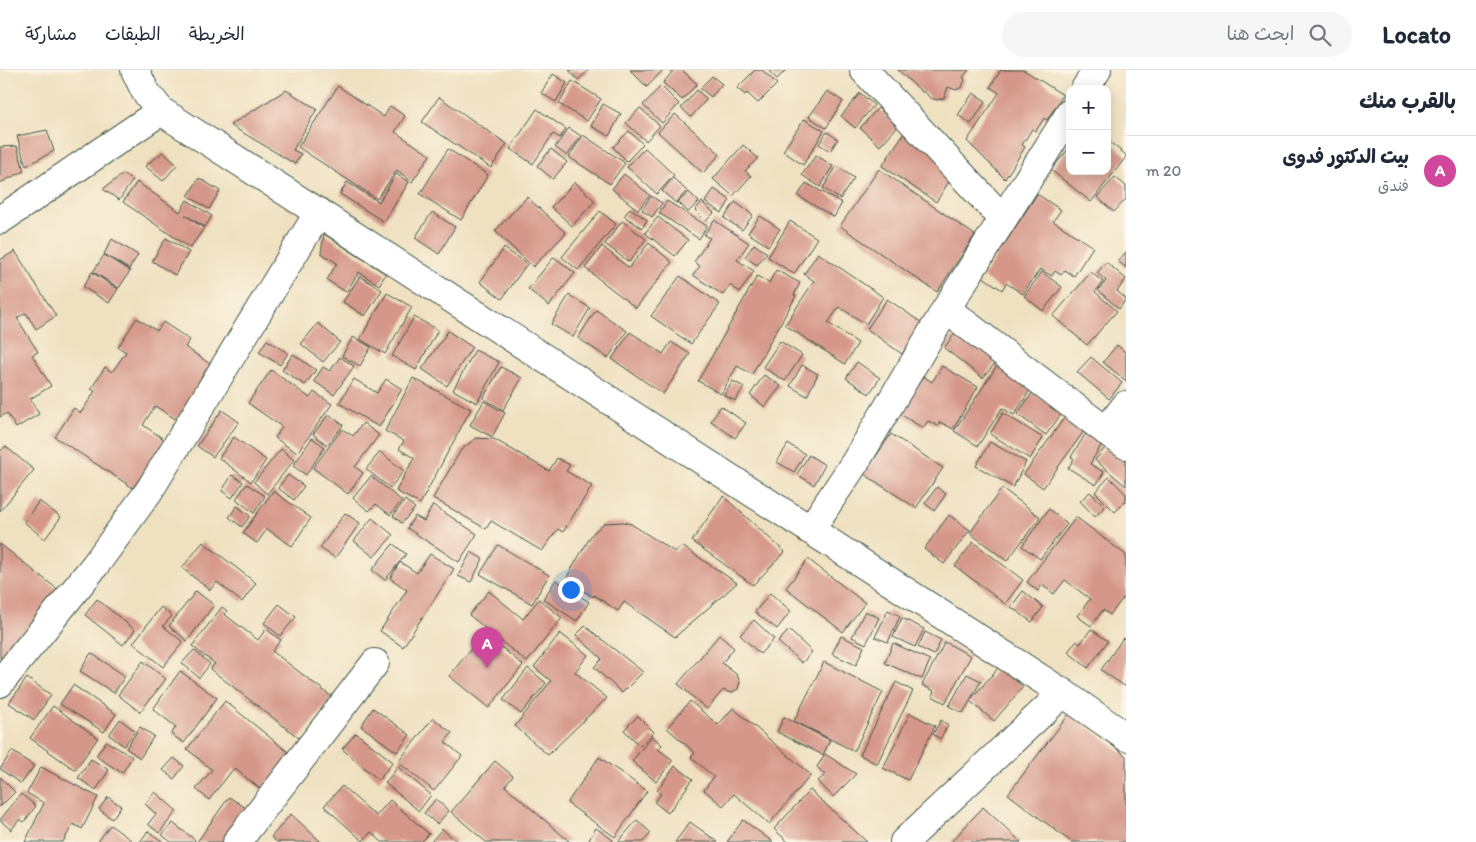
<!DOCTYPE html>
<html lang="ar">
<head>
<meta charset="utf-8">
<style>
	body { margin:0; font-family:Itim,"Playpen Sans Arabic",sans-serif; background:#f6f6f7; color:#1f2937; direction:rtl }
	.controls { position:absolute; right:15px; top:15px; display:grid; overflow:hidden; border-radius:10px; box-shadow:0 2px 12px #0003 }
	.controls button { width:45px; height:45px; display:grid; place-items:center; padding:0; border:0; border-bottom:1px solid #e0e1e3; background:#fff; color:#1f2937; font:25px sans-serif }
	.you { position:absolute; left:570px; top:519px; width:18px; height:18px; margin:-12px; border:4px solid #fff; border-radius:50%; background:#1a73e8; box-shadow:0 0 0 8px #1a73e833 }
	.badge { display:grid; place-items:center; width:32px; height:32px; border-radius:50%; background:#ea580c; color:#fff; font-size:16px; font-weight:700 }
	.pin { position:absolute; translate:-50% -41px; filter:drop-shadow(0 1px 2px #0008) }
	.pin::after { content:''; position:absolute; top:26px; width:18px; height:15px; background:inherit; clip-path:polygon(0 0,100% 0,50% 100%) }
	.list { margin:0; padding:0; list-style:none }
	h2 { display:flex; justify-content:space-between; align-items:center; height:65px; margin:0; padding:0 20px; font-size:21px }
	h2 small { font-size:16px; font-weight:400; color:#747a83 }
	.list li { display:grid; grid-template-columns:32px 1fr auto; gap:15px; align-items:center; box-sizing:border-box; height:70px; padding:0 20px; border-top:1px solid #e0e1e3 }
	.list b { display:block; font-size:19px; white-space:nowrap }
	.list p { margin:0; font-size:16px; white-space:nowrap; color:#747a83 }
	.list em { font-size:16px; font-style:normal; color:#747a83 }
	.icon { flex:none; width:28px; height:28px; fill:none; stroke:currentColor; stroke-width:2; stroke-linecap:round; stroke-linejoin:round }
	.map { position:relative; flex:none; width:1126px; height:772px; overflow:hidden; direction:ltr }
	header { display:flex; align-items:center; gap:30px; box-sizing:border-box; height:70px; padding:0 25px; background:#fff; border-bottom:1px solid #e0e1e3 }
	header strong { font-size:24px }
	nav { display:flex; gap:28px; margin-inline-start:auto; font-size:18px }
	.search { width:350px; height:45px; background:#f6f6f7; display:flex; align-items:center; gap:12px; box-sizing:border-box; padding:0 18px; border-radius:28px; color:#747a83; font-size:19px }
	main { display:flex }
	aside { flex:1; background:#fff }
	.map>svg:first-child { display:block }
	.building { fill:#d59789 }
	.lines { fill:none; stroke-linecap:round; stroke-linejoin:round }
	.minor-casing { stroke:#3e5549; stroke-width:30 }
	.minor { stroke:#fff; stroke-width:28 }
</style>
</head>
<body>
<header>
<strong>Locato</strong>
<div class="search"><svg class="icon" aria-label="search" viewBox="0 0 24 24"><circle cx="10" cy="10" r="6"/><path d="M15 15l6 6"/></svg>ابحث هنا</div>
<nav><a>الخريطة</a><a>الطبقات</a><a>مشاركة</a></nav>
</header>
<main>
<aside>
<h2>بالقرب منك<small></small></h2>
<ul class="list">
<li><span class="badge" style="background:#d1479c">A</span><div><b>بيت الدكتور فدوى</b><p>فندق</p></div><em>20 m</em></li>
</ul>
</aside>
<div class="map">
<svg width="1126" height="772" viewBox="0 0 1126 772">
	<rect width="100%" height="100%" fill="#fcf5e5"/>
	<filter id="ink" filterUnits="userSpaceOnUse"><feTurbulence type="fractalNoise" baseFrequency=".02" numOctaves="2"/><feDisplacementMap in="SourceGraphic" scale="10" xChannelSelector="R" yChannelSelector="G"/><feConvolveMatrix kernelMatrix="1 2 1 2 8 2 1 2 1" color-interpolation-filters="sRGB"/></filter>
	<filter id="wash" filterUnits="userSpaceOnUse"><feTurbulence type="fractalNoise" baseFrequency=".0096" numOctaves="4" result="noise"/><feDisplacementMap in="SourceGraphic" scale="20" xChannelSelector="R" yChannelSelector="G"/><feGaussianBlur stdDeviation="1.12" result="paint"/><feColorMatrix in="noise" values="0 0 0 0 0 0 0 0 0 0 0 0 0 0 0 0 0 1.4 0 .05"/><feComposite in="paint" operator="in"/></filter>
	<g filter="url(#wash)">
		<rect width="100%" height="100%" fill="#efe0c0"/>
		<g id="blocks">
			<g class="building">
				<polygon points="569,0 589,0 578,10"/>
				<polygon points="630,0 663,0 647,17"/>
				<polygon points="674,0 682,0 697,14 682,30 663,13"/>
				<polygon points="755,0 762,0 777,14 758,33 747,23 745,25 737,18"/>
				<polygon points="768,0 786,0 777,9"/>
				<polygon points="898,0 969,0 963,7 965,10 962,17 956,20 948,17 944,28 937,30 930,28 925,22 922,22"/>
				<polygon points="1001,0 1024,0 1063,25 1047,50 1044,48 1036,61 1032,59 1022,75 1025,77 1005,109 967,71 999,23 990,17"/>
				<polygon points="553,4 567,13 556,32 541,23"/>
				<polygon points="712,6 722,14 711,27 700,18"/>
				<polygon points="572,11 601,29 587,51 559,34"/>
				<polygon points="338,16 384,47 390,36 405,46 395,62 430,85 412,112 397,100 377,129 298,77"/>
				<polygon points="661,16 679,34 662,53 643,35"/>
				<polygon points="286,20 317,39 293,80 301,84 295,94 230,55"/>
				<polygon points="697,20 707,29 691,47 681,38"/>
				<polygon points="827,21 843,31 826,58 809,47"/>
				<polygon points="860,23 874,35 855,58 841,46"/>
				<polygon points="973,23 986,31 971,54 958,45"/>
				<polygon points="439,27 507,74 491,98 422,52"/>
				<polygon points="603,34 621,44 609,66 591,56"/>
				<polygon points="640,38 660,56 646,71 626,53"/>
				<polygon points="878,38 898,56 880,76 860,58"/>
				<polygon points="537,39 566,59 560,68 553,64 533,94 510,79"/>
				<polygon points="675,44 720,84 703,103 658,62"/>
				<polygon points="804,49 824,61 803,95 783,81"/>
				<polygon points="908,57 955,102 936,132 882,96"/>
				<polygon points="569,58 581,66 567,86 555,77"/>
				<polygon points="47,60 54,81 26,96 17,66"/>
				<polygon points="629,61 643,74 627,91 613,77"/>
				<polygon points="827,62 838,69 830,81 819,74"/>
				<polygon points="583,65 625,93 610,114 569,87"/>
				<polygon points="1107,70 1126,85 1126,87 1091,132 1051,100 1070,77 1070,101 1107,101"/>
				<polygon points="743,75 758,88 745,101 751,106 733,126 713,109"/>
				<polygon points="17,76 24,101 0,113 0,77"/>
				<polygon points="645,78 674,105 657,124 627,97"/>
				<polygon points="448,79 488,105 461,150 420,124"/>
				<polygon points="551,79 567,92 553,109 537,96"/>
				<polygon points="163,82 177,95 163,111 145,96"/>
				<polygon points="816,85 833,96 820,117 802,105"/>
				<polygon points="837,96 854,108 840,129 823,118"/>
				<polygon points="879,99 975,165 937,222 840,156"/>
				<polygon points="123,104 133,110 119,130 103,119"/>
				<polygon points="396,104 409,112 384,152 340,124 347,112 379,132"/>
				<polygon points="624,104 650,125 638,140 612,119"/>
				<polygon points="1115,107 1126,116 1126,129 1114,142 1097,127"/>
				<polygon points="199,108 220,121 209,139 188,126"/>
				<polygon points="673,108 687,121 676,133 662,121"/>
				<polygon points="137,112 180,142 187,130 212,146 205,157 185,145 204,158 190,178 123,132"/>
				<polygon points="575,112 595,131 572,156 551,137"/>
				<polygon points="806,113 842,133 834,147 798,126"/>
				<polygon points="714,119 730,130 722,143 705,132"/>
				<polygon points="689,122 699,132 688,142 678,132"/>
				<polygon points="1037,124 1061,140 1053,151 1093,177 1074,206 1065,200 1061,205 1055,201 1052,206 1040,199 1023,224 1006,213 1002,220 983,207"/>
				<polygon points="651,126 662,133 652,147 642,140"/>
				<polygon points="527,127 566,163 533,197 495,161"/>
				<polygon points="667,131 707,156 699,169 659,143"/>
				<polygon points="702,132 714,143 706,151 695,140"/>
				<polygon points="735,132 753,145 742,160 724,148"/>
				<polygon points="630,138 647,150 642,158 624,146"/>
				<polygon points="600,141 616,154 578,200 562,187"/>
				<polygon points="432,142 455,157 439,184 415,168"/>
				<polygon points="760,146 780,159 768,176 748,163"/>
				<polygon points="658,147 688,170 675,186 645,163"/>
				<polygon points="714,150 749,173 737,190 754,201 740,222 730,215 723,225 693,205 700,196 694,192 710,168 704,165"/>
				<polygon points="622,151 646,169 629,192 605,174"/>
				<polygon points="790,151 817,168 794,204 768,187"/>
				<polygon points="324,164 386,204 379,215 359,202 346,222 327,210 337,193 321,183"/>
				<polygon points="166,168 189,182 175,205 152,191"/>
				<polygon points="112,169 138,185 129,199 104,184"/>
				<polygon points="649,173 672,192 636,238 585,198 602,176 629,198"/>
				<polygon points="754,174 767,183 757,195 745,187"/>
				<polygon points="504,178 527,194 502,229 480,212"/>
				<polygon points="15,181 56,246 36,259 26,243 17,248 38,282 32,285 51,316 30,329 39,344 16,358 7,343 0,347 0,190"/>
				<polygon points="1126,182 1126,198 1118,191"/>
				<polygon points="818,183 883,227 866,254 839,237 828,253 858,273 845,294 785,255 814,211 804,204"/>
				<polygon points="104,185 130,201 119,218 93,202"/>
				<polygon points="554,187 575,203 549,236 528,219"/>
				<polygon points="1106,192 1126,209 1117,221 1126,229 1119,239 1098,220 1106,211 1097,203"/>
				<polygon points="776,200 800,213 794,225 796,226 752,304 737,296 721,324 698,311 757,206 769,213"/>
				<polygon points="92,202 118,219 109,233 83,217"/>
				<polygon points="1042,202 1062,217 1043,241 1024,226"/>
				<polygon points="1091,202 1103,212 1095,222 1117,241 1087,275 1053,246"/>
				<polygon points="360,206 382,220 365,246 343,232"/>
				<polygon points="680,206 720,234 691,274 651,246"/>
				<polygon points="387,223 412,237 385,284 360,269"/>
				<polygon points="569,225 590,238 573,267 551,254"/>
				<polygon points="887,229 922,253 902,284 867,259"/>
				<polygon points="596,240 627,261 608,288 578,268"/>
				<polygon points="414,247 438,260 416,300 392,286"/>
				<polygon points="137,248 157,261 163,252 190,270 185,277 213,296 177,350 155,336 143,355 165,370 133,418 55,367 74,338 81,343 95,321 91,319 105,297 112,302 126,282 118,277"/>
				<polygon points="318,253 340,272 323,292 301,274"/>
				<polygon points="448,261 472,277 447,316 422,299"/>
				<polygon points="630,262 663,284 671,272 690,284 663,324 612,289"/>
				<polygon points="956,262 998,289 983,308 944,278"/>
				<polygon points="353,267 371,277 360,296 342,286"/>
				<polygon points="267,270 288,283 280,295 259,282"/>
				<polygon points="780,271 802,285 785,311 763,297"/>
				<polygon points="1117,275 1126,283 1126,311 1103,292"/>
				<polygon points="475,280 499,292 477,333 453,320"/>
				<polygon points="293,284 316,300 305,315 282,300"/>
				<polygon points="340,287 354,296 334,325 314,311 323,297 330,301"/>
				<polygon points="1091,287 1122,313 1109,329 1077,302"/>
				<polygon points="857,292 880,308 869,324 846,308"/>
				<polygon points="998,294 1032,317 1014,345 1002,338 978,376 954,361"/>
				<polygon points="802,295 818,304 807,326 790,316"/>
				<polygon points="942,296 978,317 953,359 940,352 938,356 928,351 923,358 900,344 923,306 932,312"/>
				<polygon points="501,297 522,308 503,340 483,328"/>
				<polygon points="271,300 310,328 314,322 332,334 297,383 275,368 282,357 248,333"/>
				<polygon points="764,305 781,316 765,337 750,325"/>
				<polygon points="413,308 471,339 420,434 396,421 414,388 399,379 404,371 385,361"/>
				<polygon points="354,309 377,323 386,309 402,319 379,357 339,333"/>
				<polygon points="733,311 744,317 735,331 724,325"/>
				<polygon points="1033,322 1062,343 1046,365 1017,344"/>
				<polygon points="484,331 505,343 492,367 470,355"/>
				<polygon points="721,336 746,353 735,368 711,351"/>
				<polygon points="222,340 239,352 213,387 197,376"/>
				<polygon points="1003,343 1043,368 1030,389 990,364"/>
				<polygon points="329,344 343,355 327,375 313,364"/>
				<polygon points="1065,347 1084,361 1043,418 1024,404"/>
				<polygon points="363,353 379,365 355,397 363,403 348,424 313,398 342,359 353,366"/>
				<polygon points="1090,357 1106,367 1090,394 1104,402 1096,415 1068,398 1074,389 1071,387"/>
				<polygon points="891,364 943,398 916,438 864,404"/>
				<polygon points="234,367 266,390 251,412 219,388"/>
				<polygon points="312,368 325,377 306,405 293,396"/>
				<polygon points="476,368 494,369 549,401 557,388 570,395 566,401 592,416 563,462 558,459 542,481 491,451 486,459 433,428 461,380"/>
				<polygon points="990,372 1026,392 1013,417 976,396"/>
				<polygon points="1110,372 1126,386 1126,416 1095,390"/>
				<polygon points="788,374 805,384 794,402 777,392"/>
				<polygon points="5,376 34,400 0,441 0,382"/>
				<polygon points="281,379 294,390 267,424 254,412"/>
				<polygon points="380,382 404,401 390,418 366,399"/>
				<polygon points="809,385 825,395 814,415 797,404"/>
				<polygon points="232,405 243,412 232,428 222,421"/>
				<polygon points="288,405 304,416 294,430 278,418"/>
				<polygon points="371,406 402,431 390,445 376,434 369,441 353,428"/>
				<polygon points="1109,407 1126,424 1126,431 1115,442 1095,422"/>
				<polygon points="247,414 265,426 254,443 236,429"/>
				<polygon points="937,417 946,424 934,441 925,433"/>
				<polygon points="1002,418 1040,447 1007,491 970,463"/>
				<polygon points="273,421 311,448 292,476 267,459 257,473 243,463"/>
				<polygon points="1090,422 1105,436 1095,447 1080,431"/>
				<polygon points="723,426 785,482 753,515 692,471"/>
				<polygon points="405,430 415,438 402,453 393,446"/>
				<polygon points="39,431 61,447 45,469 24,452"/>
				<polygon points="433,435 477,464 459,492 407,458 415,446 424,451"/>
				<polygon points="237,436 250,446 242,457 229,447"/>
				<polygon points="1049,439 1067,454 1040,489 1022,476"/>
				<polygon points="345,443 360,453 335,488 320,478"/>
				<polygon points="949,445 970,460 944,494 924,479"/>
				<polygon points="1076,447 1126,485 1126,530 1123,528 1110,545 1103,540 1091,556 1077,546 1090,529 1065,510 1054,524 1042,515 1038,521 1027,512"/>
				<polygon points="372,448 393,465 374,487 354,471"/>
				<polygon points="623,452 631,454 675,482 682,476 737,513 675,567 624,532 618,541 594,525 594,527 565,510 592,464 604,453"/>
				<polygon points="203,472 256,513 242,532 217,512 210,520 182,498"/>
				<polygon points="973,472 1023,510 1005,534 955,496"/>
				<polygon points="0,474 61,522 6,592 0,588"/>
				<polygon points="393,474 406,484 385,510 372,500"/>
				<polygon points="498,475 549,505 532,534 480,504"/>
				<polygon points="471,482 483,489 471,512 458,506"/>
				<polygon points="430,484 454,499 403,577 380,561 407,520 390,508 400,492 417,503"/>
				<polygon points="808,489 865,533 843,562 786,518"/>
				<polygon points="556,510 589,532 577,551 543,529"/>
				<polygon points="196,521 214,535 187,571 169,556"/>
				<polygon points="489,521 523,549 539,529 562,548 527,592 469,545"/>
				<polygon points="1023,521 1043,537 1032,552 1011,537"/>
				<polygon points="770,523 791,541 777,559 755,542"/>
				<polygon points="97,529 135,560 123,575 85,545"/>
				<polygon points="279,534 296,547 280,566 264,553"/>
				<polygon points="161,537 172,546 163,556 183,572 163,597 133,573"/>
				<polygon points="222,537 227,541 224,544 258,570 266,559 281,570 272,581 332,627 299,668 210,599 215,594 192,576"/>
				<polygon points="888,540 900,546 888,572 875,567"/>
				<polygon points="865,541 879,548 866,574 852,567"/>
				<polygon points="902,548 924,559 915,577 893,567"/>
				<polygon points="754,550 774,569 760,584 740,565"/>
				<polygon points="585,556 643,602 622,623 594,597 602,589 576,565"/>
				<polygon points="1091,559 1108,571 1088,598 1068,582 1076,571 1080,574"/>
				<polygon points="789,560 812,582 802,593 778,572"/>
				<polygon points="925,562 941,570 934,585 918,577"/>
				<polygon points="484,563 523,595 489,638 449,606"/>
				<polygon points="560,563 588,585 575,602 607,628 548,685 515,656 551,611 534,597"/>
				<polygon points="719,565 734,578 722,593 737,605 740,612 738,619 731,623 723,620 707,639 678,614"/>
				<polygon points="841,566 864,577 856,595 832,584"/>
				<polygon points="1123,568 1126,570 1126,617 1101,600"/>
				<polygon points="945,572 971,586 945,633 932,626 934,621 922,615"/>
				<polygon points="893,573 930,590 922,609 885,593"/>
				<polygon points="194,580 210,594 199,608 182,593"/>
				<polygon points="91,583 125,606 114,623 80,601"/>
				<polygon points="143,591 166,609 140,642 118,625"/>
				<polygon points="824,592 883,622 854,681 794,651"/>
				<polygon points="999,597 1023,617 994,651 970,631 963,643 949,636 967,604 981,611 970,630"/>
				<polygon points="528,598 546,613 521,644 503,630"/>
				<polygon points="180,601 217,628 184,673 171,664 176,657 153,639"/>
				<polygon points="27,608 51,625 34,650 9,633"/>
				<polygon points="896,612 913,621 877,694 860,685"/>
				<polygon points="73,615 116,644 104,662 60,634"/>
				<polygon points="225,631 293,686 264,722 234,698 209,730 196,719 212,700 187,679"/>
				<polygon points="690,631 718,655 733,638 811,705 769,754 734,724 723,736 704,720 714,707 691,687 695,683 667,658"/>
				<polygon points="53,636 98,668 75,700 30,668"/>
				<polygon points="373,638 410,665 397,682 361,656"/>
				<polygon points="910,643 935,656 908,710 883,698"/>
				<polygon points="1070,643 1126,686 1126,772 1071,772 1008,724"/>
				<polygon points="638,646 654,662 640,676 624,660"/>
				<polygon points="784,647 830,670 823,685 777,662"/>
				<polygon points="433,648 452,663 445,672 462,686 434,721 398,692"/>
				<polygon points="120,649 135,661 124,676 109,665"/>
				<polygon points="941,650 948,655 940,669 933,664"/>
				<polygon points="140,657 154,666 140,688 126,678"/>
				<polygon points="356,663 393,692 379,710 342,679"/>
				<polygon points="652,666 662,675 658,679 673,690 656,712 632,691"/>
				<polygon points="106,671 132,687 122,703 96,686"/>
				<polygon points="12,681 34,696 21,714 0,699"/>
				<polygon points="825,684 856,704 833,727 818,711 825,705 817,697"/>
				<polygon points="599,687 647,721 615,767 567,733"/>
				<polygon points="174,688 184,696 174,709 163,700"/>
				<polygon points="91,689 109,700 96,720 78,708"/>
				<polygon points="495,691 513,706 505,716 570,772 486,772 451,742"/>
				<polygon points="675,696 693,709 668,743 654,732 661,724 657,721"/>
				<polygon points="41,697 98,727 82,759 73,754 63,772 25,772 44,733 27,723"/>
				<polygon points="398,697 431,725 419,741 385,713"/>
				<polygon points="0,707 15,722 0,737"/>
				<polygon points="342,716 376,746 390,730 429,764 421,772 382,772 371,762 363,771 324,736"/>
				<polygon points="810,720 867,772 788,772 774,759"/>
				<polygon points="155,722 177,741 159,763 148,754 156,744 145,734"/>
				<polygon points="21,724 36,736 24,752 20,749 11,760 0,750"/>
				<polygon points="108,727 121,736 112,749 99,739"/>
				<polygon points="229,727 246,738 222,772 197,772"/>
				<polygon points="436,729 449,741 437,754 424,743"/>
				<polygon points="983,737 1021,772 951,772"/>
				<polygon points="291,744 321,772 277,772 271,767"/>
				<polygon points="637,750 651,763 643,772 618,772"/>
				<polygon points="743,750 773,772 727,772"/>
				<polygon points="690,752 718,772 675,772"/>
				<polygon points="173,753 195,770 194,772 171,772 162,765"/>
				<polygon points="110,755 131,770 129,772 98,772"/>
				<polygon points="596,758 613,770 612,772 592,772 589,770"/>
				<polygon points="442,759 458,772 431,772"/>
				<polygon points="148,761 163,772 140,772"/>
			</g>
		</g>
	</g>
	<g filter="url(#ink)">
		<use href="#blocks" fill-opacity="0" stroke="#3e5549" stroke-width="1"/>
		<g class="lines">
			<g class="minor-casing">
				<g id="minor">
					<polyline points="135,0 145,21 161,41 1063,623 1126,667"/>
					<polyline points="864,0 1002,148"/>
					<polyline points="1085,19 1097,0"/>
					<polyline points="0,150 161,41"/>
					<polyline points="946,239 1106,361"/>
					<polyline points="1126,335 1106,361 1126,375"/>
					<polyline points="810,460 856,391 946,239 1070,43"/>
					<polyline points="0,613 96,494 149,421 319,142"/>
					<polyline points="237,772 375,593"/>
					<polyline points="904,772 1063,623"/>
				</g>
			</g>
			<use href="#minor" class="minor"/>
		</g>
	</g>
</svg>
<div class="controls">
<button>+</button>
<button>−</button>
</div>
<div class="you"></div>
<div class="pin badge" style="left:487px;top:598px;background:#d1479c">A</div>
</div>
</main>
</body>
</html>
